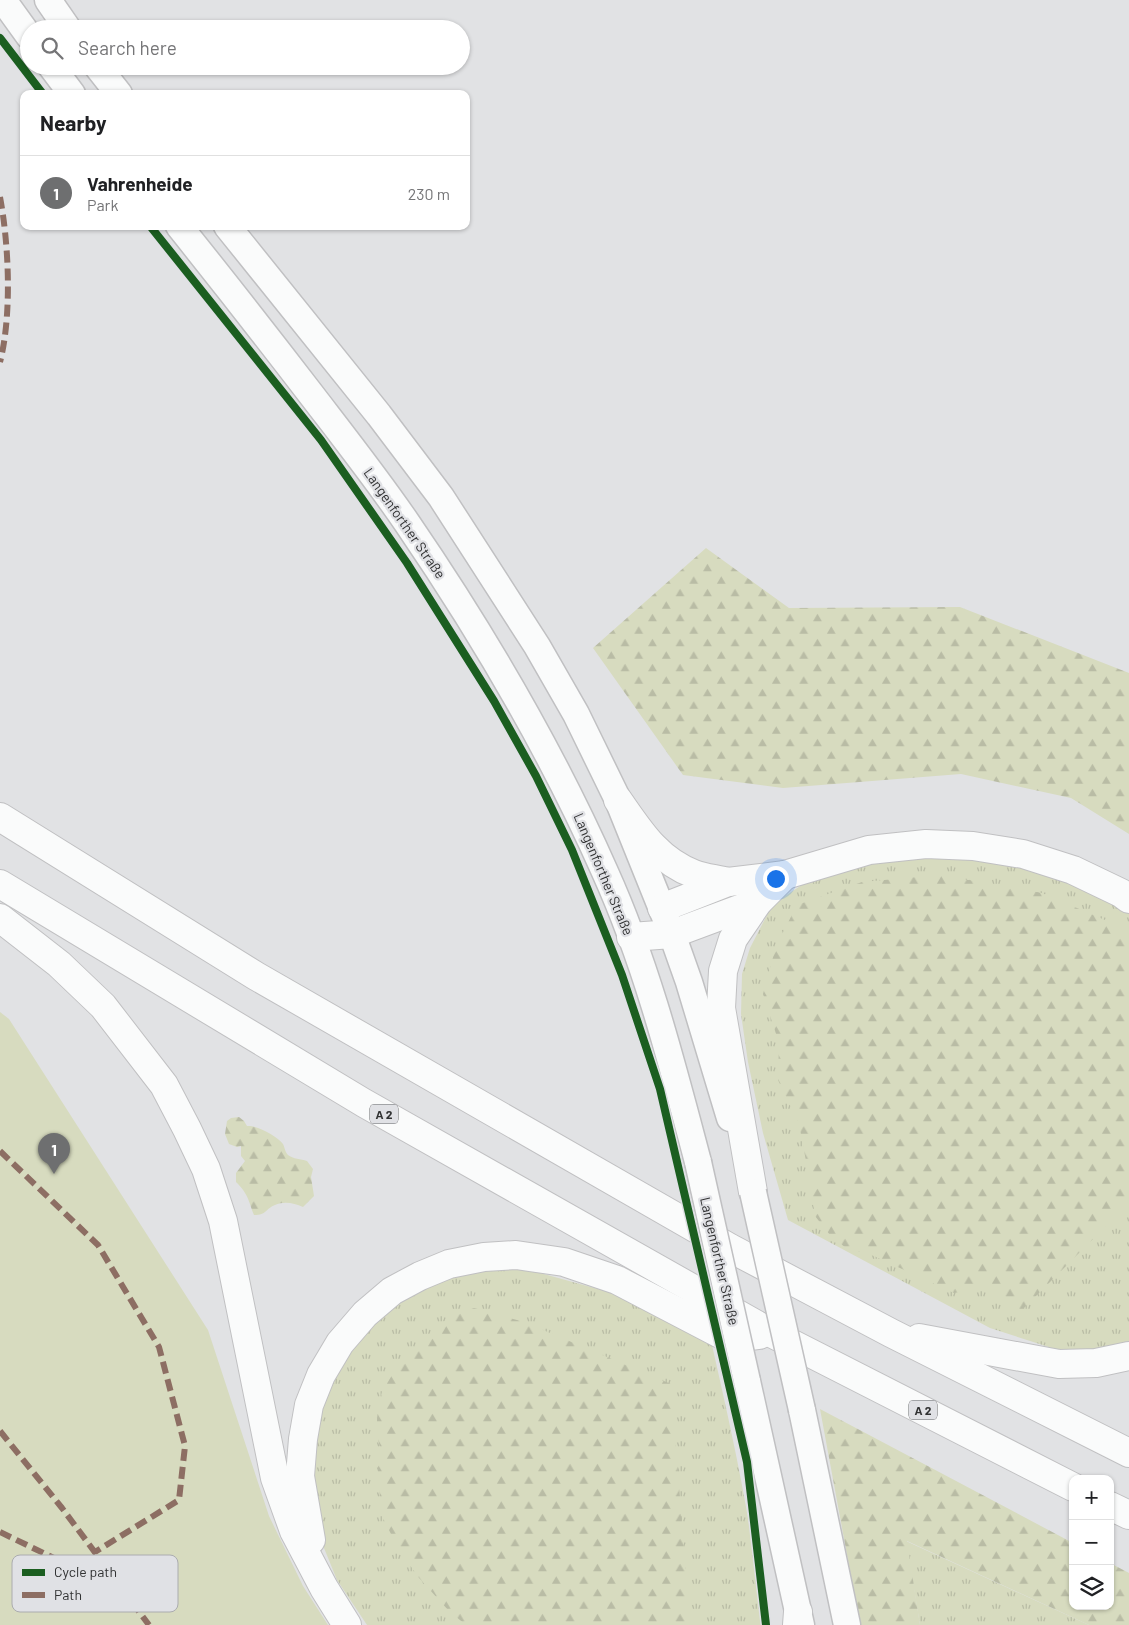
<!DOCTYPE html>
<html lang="en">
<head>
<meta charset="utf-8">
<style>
	body { margin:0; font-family:Barlow,sans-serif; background:#f2f2f2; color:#202124 }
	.controls { position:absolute; right:15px; bottom:15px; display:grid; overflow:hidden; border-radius:10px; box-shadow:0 1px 4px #0004 }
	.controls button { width:45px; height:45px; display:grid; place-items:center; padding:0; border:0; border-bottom:1px solid #e0e0e0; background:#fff; color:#202124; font:25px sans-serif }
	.you { position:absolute; left:775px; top:878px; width:18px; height:18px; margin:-12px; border:4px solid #fff; border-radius:50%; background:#1a73e8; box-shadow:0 0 0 8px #1a73e833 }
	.badge { display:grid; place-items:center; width:32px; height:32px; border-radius:50%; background:#6e6f70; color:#fff; font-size:16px; font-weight:700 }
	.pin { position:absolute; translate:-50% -41px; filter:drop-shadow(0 1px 2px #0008) }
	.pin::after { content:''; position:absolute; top:26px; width:18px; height:15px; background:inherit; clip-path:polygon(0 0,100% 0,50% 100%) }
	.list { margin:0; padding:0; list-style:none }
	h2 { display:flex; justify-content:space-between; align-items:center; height:65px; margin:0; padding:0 20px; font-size:21px }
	h2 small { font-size:16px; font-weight:400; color:#757577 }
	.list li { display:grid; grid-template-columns:32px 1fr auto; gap:15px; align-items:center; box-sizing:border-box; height:75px; padding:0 20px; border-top:1px solid #e0e0e0 }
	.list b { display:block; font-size:19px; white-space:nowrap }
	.list p { margin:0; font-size:16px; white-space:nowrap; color:#757577 }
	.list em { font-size:16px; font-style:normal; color:#757577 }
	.icon { flex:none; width:28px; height:28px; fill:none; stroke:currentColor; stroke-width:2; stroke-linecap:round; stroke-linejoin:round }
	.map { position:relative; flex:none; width:1129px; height:1625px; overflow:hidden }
	.search { position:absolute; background:#fff; box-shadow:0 1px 4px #0004; left:20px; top:20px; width:450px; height:55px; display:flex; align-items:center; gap:12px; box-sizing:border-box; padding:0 18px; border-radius:28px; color:#757577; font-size:19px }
	.panel { position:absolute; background:#fff; box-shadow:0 1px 4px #0004; left:20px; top:90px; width:450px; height:140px; border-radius:10px }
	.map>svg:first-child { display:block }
	.grass { fill:url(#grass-tufts) }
	.forest { fill:url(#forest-firs) }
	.green { fill:#d7dbbf }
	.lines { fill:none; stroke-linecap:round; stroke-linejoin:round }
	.secondary-casing { stroke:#c0c0c2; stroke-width:29 }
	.motorway-casing { stroke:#c0c0c2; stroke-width:30 }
	.secondary { stroke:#fafbfb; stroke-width:26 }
	.motorway { stroke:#fafbfb; stroke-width:28 }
	.secondary-bridge-casing { stroke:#c0c0c2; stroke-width:29; stroke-linecap:butt }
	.secondary-bridge { stroke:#fafbfb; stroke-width:26 }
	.quiet { stroke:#8d6e63; stroke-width:6; stroke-dasharray:12 6; stroke-linecap:butt }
	.cycleway-casing { stroke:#e0e1e5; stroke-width:11 }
	.cycleway { stroke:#1b5e20; stroke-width:8 }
	.labels { text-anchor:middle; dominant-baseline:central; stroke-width:4.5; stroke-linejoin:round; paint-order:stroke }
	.shield { fill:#e0e1e5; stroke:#656668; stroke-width:1 }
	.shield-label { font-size:12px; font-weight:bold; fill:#303132 }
	.street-label { font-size:14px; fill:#303132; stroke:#e0e1e5 }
	.key { fill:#e0e1e5; stroke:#abacaf; stroke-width:1 }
	.key-label { font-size:14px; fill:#303132 }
</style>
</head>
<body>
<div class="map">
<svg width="1129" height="1625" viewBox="0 0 1129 1625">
	<defs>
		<pattern id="grass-tufts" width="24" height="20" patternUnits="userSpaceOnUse" patternTransform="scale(1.25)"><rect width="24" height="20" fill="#d7dbbf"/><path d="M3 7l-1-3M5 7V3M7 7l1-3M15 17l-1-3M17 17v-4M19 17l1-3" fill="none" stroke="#b9bca5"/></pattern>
		<pattern id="forest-firs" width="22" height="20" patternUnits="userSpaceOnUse" patternTransform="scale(1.25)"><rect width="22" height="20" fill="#d7dbbf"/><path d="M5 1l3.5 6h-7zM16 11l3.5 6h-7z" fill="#b9bca5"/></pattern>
	</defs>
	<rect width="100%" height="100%" fill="#e1e2e4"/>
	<g class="grass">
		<path d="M925 855C940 856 956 855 971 857 1022 864 1088 884 1129 914V1346L1092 1350 1055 1349 990 1328 788 1220 763 1133 748 1062 741 1014 742 974 750 948 769 911 785 896 805 883 870 862Z"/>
		<path d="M515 1266 616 1294 712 1345C733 1438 754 1530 762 1625H367L337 1580 324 1548 316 1515 310 1478 318 1409 347 1349 398 1298 452 1273Z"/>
		<polygon points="906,1541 1089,1625 920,1625"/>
	</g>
	<g class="forest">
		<polygon points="706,548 789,608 960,607 1129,673 1129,834 1071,798 961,774 783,788 683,775 593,648"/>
		<path d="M940 875 1042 893 1119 926 1129 936V1203L1019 1313 1012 1314C1002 1306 992 1299 987 1286L983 1284 979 1287 966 1285 960 1292 954 1293 874 1256 846 1248 830 1235 815 1216 809 1177 799 1124 778 1080 779 1043 763 994 776 946 797 905 862 882Z"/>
		<path d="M239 1117 244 1121 247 1126C257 1125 277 1136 283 1144 285 1148 285 1152 288 1155 293 1159 301 1159 307 1161L313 1169 311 1177 314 1196 303 1207C294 1203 284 1201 275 1205 265 1209 267 1215 254 1215 248 1200 249 1195 236 1182V1173L245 1161 241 1156V1146L237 1147 229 1144 225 1134 227 1121 231 1118Z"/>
		<path d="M474 1308 524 1322 671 1384 690 1625H466L449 1611 419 1578 398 1548 381 1514 378 1467 384 1456C374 1439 376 1411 382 1392 390 1371 433 1327 452 1316 459 1312 467 1311 474 1308Z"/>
		<polygon points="820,1409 1073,1543 1073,1606 1110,1606 1110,1563 1129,1573 1129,1625 1089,1625 907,1541 920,1625 860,1625"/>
	</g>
	<polygon class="green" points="0,1012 9,1019 208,1330 269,1516 303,1586 328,1625 0,1625"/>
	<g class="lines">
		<g class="secondary-casing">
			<g id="secondary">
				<polyline points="3,0 29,36"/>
				<polyline points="48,0 68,29"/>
				<polyline points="51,66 72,94"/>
				<polyline points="97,66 119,94"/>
				<path d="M179 226C223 281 267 337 310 393 343 436 377 479 407 523 483 634 551 750 605 872 647 965 672 1064 698 1162"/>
				<polyline points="227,226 379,415 441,497 537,646 576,714 618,800 672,934 689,982 730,1118"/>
				<polyline points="747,1381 801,1625"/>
				<polyline points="802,1410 847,1625"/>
			</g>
		</g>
		<g class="motorway-casing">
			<g id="motorway">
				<path d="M618 800C639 830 657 860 694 874 704 878 717 879 728 882"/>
				<polyline points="0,817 256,976 730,1248 891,1333 1129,1453"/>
				<polyline points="0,884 364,1103 773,1334 1073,1487"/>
				<polyline points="662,908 728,882 785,875 869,850 926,844 973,846 1023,854 1073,870 1121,893 1129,899"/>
				<polyline points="0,918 59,964 103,1006 164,1085 187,1129 206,1169 223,1221 275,1478 294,1531 324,1588 347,1625"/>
				<polyline points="631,937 672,934 758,902"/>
				<polyline points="753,1192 721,1008 723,971 733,939 758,902 785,875"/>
				<polyline points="919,1338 1059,1364 1096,1363 1129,1356"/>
				<polyline points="1110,1506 1129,1515"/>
				<polyline points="311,1540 300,1476 303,1439 309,1405 321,1375 340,1343 365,1314 392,1291 420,1276 449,1264 484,1257 516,1255 564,1262 617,1280 730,1339 759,1335"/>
				<polyline points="797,1625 798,1612"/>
			</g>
		</g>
		<use href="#secondary" class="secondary"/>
		<use href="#motorway" class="motorway"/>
		<g class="secondary-bridge-casing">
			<g id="secondary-bridge">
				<polyline points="698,1162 747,1381"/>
				<polyline points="753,1192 802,1410"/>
			</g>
		</g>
		<use href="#secondary-bridge" class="secondary-bridge"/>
		<g class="quiet">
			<path d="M0 197C9 245 12 315 0 362"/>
			<polyline points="0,1151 98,1245 159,1347 185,1446 179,1500 95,1552"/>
			<polyline points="0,1431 62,1508 149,1625"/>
			<polyline points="0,1532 62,1562 130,1603"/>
		</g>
		<g class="cycleway-casing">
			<g id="cycleway">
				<polyline points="0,38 43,94"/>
				<polyline points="150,226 321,440 407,563 494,701 536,776 572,850 622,975 660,1089 747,1462 766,1625"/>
			</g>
		</g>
		<use href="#cycleway" class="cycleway"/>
	</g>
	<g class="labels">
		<g class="shield">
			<rect x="370" y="1104.5" width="28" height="19" rx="4"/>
			<rect x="909" y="1400.5" width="28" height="19" rx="4"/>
		</g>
		<g class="shield-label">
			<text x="384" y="1114">A 2</text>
			<text x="923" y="1410">A 2</text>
		</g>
		<g class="street-label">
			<text transform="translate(405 523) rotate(55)">Langenforther Straße</text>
			<text transform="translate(604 874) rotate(67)">Langenforther Straße</text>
			<text transform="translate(720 1261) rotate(77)">Langenforther Straße</text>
		</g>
	</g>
	<rect x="12" y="1555" width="166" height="57" rx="8" class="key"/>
	<rect x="22" y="1569" width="23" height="7" fill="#1b5e20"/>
	<rect x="22" y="1592" width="23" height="6" fill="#8d6e63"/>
	<g class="key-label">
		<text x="54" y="1577">Cycle path</text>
		<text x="54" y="1600">Path</text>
	</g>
</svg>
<div class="controls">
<button>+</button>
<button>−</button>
<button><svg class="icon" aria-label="layers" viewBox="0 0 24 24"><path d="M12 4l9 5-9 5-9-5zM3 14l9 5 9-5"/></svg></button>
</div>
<div class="you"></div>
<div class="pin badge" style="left:54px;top:1174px">1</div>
<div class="search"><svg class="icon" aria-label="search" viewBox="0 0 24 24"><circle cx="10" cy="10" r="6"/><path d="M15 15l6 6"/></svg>Search here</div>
<section class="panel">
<h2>Nearby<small></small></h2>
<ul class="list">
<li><span class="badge">1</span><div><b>Vahrenheide</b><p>Park</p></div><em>230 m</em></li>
</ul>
</section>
</div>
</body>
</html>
